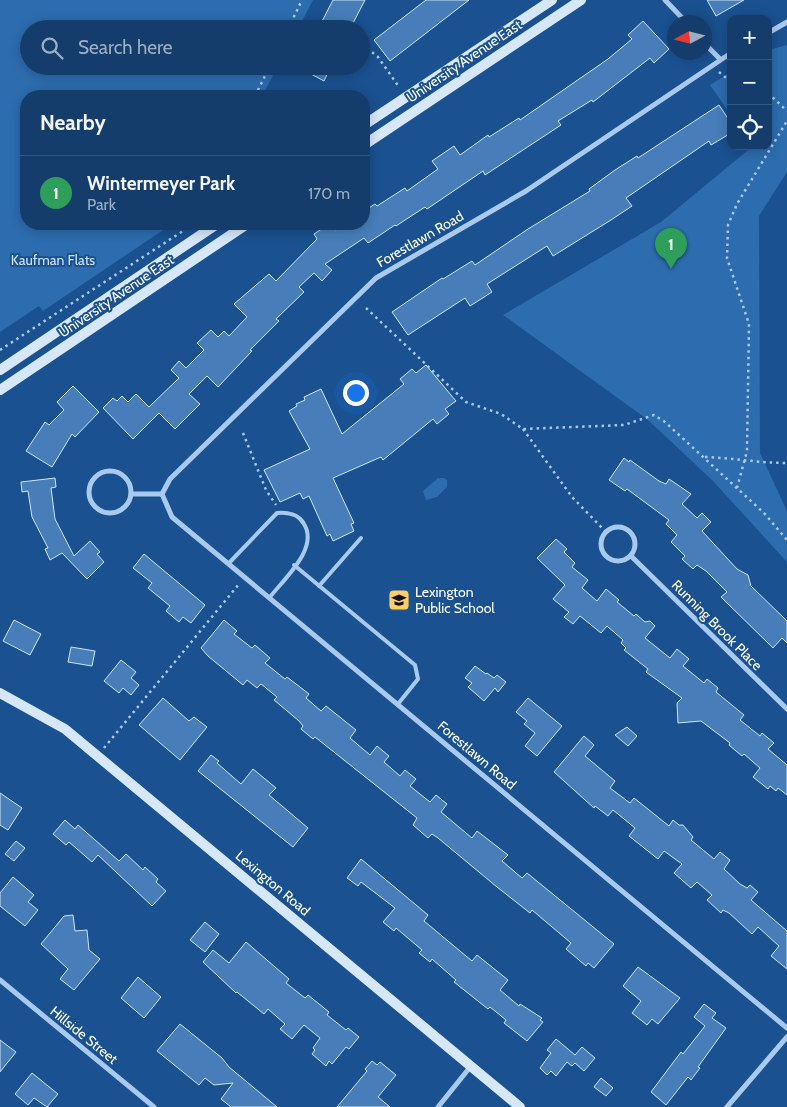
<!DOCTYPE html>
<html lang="en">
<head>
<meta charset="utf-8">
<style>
	body { margin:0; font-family:Cabin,sans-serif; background:#214874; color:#f1f3f6 }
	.controls { position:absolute; right:15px; top:15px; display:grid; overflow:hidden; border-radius:10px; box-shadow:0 2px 12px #0003 }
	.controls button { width:45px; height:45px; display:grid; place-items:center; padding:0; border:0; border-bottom:1px solid #33567f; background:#143d6c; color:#f1f3f6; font:25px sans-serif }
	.compass { position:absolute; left:667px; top:15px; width:45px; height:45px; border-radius:50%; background:#143d6c; box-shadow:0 2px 12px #0003; rotate:263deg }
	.you { position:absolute; left:355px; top:392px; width:18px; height:18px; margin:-12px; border:4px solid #fff; border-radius:50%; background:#1a73e8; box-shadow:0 0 0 8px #1a73e833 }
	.badge { display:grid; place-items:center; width:32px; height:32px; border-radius:50%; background:#90b9f0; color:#fff; font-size:16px; font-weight:700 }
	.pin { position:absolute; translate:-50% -41px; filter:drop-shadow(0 1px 2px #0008) }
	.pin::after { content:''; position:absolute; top:26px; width:18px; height:15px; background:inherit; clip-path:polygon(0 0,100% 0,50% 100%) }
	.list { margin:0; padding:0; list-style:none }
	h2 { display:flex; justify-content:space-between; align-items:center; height:65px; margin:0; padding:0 20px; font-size:21px }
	h2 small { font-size:16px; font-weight:400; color:#9daec2 }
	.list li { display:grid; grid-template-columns:32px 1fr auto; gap:15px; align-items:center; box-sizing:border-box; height:75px; padding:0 20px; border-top:1px solid #33567f }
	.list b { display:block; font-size:19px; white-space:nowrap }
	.list p { margin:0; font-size:16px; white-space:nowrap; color:#9daec2 }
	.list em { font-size:16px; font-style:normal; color:#9daec2 }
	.icon { flex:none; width:28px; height:28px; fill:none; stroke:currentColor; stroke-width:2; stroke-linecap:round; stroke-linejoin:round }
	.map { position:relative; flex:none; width:787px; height:1107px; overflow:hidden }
	.search { position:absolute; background:#143d6c; box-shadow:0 2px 12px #0003; left:20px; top:20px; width:350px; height:55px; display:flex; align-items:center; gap:12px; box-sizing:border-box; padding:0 18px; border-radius:28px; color:#9daec2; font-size:19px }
	.panel { position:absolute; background:#143d6c; box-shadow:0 2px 12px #0003; left:20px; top:90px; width:350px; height:140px; border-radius:20px }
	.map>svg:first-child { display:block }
	.green { fill:#2d6cae }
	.building { fill:#477eb9; stroke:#cfe4fa }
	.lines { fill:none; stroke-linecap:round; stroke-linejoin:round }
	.path { stroke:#a9caee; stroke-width:2.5; stroke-dasharray:2.5 4; stroke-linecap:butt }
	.lane { stroke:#a9caee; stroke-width:4 }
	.street { stroke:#a9caee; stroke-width:5 }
	.secondary { stroke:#d6e7fa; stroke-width:10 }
	.labels { text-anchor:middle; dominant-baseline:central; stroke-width:4; stroke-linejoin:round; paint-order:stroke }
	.street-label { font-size:14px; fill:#fff; stroke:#1a5190 }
	.park-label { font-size:14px; fill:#cfe4fa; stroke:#1a5190 }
	.poi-label { font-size:14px; fill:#fff; stroke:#1a5190; text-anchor:start }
</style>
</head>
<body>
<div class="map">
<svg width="787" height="1107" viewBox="0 0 787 1107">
	<rect width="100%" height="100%" fill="#1a5190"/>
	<g class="green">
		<polygon points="0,0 313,0 298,29 29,29 29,66 278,66 262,96 26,96 26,224 172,224 43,311 39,306 0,332"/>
		<polygon points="787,45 787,172 759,216 760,453 787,511 787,562 712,480 648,420 503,315 661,222 753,146 768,146 768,50"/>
		<polygon points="731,72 731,115 710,85"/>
		<polygon points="438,478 444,478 447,480 447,487 437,497 426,500 423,491"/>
	</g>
	<g class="building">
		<polygon points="333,0 365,0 350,29 318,29"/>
		<polygon points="426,0 469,0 390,61 374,40"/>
		<polygon points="707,0 744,0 716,16"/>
		<polygon points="643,21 669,49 654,63 650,58 593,102 592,100 558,121 561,125 485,175 483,171 427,209 425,207 396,226 395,225 368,243 364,238 325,264 332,270 322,281 314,273 299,287 304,292 276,319 279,321 250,350 252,351 218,387 207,376 189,394 200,404 175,429 159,413 133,439 103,408 113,398 117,401 122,396 128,402 136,394 149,407 179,378 171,370 179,361 186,368 204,350 197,343 211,330 218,337 224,331 229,336 247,317 234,304 269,274 276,281 317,239 314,234 329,224 335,230 344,224 364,224 364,211 375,204 377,206 405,188 407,191 438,169 432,161 454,146 460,155 488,135 489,137 519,118 520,120 608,59 632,39 628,35"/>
		<polygon points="296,66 331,66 324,81"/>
		<polygon points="719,105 731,123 731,133 711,145 709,141 626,198 632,206 611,220 553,256 547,246 487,284 492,292 470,306 465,298 408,335 392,312 442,278 443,279 472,261 475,265 528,229 590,191 589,189 615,170 637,156 638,158"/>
		<polygon points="426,365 456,401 445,409 449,414 437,424 433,419 383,460 381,457 333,478 354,523 351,524 354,531 333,541 330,534 327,536 309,496 303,499 300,493 280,502 264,470 310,449 289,411 297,406 296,404 305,400 304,397 321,389 342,434 404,384 400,379 412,369 416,373"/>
		<polygon points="73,386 99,412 75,437 72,434 52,467 26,451 45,422 49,425 64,410 57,402"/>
		<polygon points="624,458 629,462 630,460 659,481 666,484 669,479 691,494 682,504 697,518 702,513 711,522 702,531 737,569 748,575 751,586 787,621 787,643 782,638 773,648 721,597 727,592 706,571 697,565 693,569 682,559 685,556 671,542 677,535 666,524 669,520 627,489 625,491 609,480"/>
		<polygon points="55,478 56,487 51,488 55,519 74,556 90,541 100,552 97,554 104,562 87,579 62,553 50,560 45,549 48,548 32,517 28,491 22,492 21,482"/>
		<polygon points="556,539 567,549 564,552 575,563 572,567 588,580 582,588 597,601 606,589 619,600 617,602 634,616 636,614 645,622 650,621 655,626 645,638 670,658 677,649 689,659 683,666 704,683 707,679 718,688 716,692 744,715 740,720 760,736 762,733 774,743 768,749 787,765 787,795 778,788 776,791 770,786 768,789 753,777 760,768 744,754 742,756 729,745 730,743 701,721 678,723 677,703 682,698 646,672 648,669 624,650 626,648 621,643 623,640 607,626 601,633 580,616 573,624 564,617 569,612 553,599 565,585 537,558"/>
		<polygon points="144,554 205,605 191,623 183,617 179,622 166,611 170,606 148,588 152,583 133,568"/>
		<polygon points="14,620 41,634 30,655 3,641"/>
		<polygon points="224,620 237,631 234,634 252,648 255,645 270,658 265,663 285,679 287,677 309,694 306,698 321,711 326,706 356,730 350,738 370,755 377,746 389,756 384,762 400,776 405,770 416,779 410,786 430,802 436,795 447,804 441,812 472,838 477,831 508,855 502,861 522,878 527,873 614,944 594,968 588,963 586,966 566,949 571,943 532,910 530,913 497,887 438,838 432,834 428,838 413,825 417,818 315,737 313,739 301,729 303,726 299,721 274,700 277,697 261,684 257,688 247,680 243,685 208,656 201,648"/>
		<polygon points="71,647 95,651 92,666 68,662"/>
		<polygon points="121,660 136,672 131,678 139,685 131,695 123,688 119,693 104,681"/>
		<polygon points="475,666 486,674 487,673 494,678 497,675 506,682 498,692 495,688 484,701 468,687 472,683 465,678"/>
		<polygon points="163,698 189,721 194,717 207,727 180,760 139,725"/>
		<polygon points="528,698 562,726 537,756 525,746 535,733 524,724 527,721 516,712"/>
		<polygon points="627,727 637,736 628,746 615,735"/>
		<polygon points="584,736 594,745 585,756 615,781 610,788 630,803 634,798 669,826 673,820 679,825 683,825 693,837 691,840 714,859 720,852 730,860 724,869 740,884 747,888 750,885 758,892 751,900 787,931 787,969 771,956 779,946 758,927 752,934 729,913 723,910 721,913 707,900 712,895 697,882 691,888 674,873 682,864 664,851 658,859 629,836 635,828 613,810 608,816 595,806 594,808 554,772"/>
		<polygon points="211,755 219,761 217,763 241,784 253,769 276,788 269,795 308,828 293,847 198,771"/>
		<polygon points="0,793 22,808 8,830 0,825"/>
		<polygon points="65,820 75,829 78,825 119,861 126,854 143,870 145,867 158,879 156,882 166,891 152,906 98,855 92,862 69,842 66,845 53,834"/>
		<polygon points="16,841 25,848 14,861 5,854"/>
		<polygon points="361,859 428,915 424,921 472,961 477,955 508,980 500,990 519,1006 520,1004 542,1018 540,1020 543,1022 527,1041 504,1023 506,1020 490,1007 488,1009 454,982 456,980 432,959 430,962 419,953 422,950 396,928 394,931 383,922 395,908 361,882 358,886 347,878"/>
		<polygon points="13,877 34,895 28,902 38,910 25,926 0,906 0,893"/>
		<polygon points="73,915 75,931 87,930 89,950 100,959 74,990 60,979 68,969 41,944 64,916"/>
		<polygon points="205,922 219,934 205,952 190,940"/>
		<polygon points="246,942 289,979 286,983 305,998 308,995 329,1012 327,1015 346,1030 348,1028 359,1037 349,1049 346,1047 332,1064 329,1061 326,1066 312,1054 315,1050 313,1048 320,1038 304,1025 292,1039 280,1029 285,1024 268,1009 264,1014 237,992 236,993 203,962 213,950 229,963"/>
		<polygon points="638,967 680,998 658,1024 652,1019 647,1025 632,1013 641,1001 623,986"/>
		<polygon points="138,977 161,997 144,1018 121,998"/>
		<polygon points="704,1004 716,1013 712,1018 726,1028 698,1067 700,1068 691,1080 688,1077 666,1105 651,1092 681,1052 683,1054 705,1026 694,1017"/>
		<polygon points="180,1024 222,1058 229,1067 277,1107 231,1107 221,1099 233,1083 214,1085 205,1078 199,1085 157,1051"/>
		<polygon points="556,1039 575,1055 582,1047 595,1058 584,1071 575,1063 572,1066 567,1062 556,1076 551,1071 547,1075 540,1068 551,1053 547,1050"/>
		<polygon points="0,1040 16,1052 0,1072"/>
		<polygon points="372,1061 377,1065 380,1062 396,1075 378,1097 390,1107 337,1107 367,1071 365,1069"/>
		<polygon points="32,1073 58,1094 47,1107 34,1098 28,1105 15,1094"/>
		<polygon points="601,1078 613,1088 606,1096 594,1087"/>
	</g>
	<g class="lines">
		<g class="path">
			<polyline points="288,29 302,0"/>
			<polyline points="362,44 378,57 399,87"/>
			<polyline points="719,72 731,82"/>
			<polyline points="768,93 787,111"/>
			<polyline points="255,96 270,66"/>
			<polyline points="366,308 466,402 501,414 523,429 624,425 654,415 665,422 764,513 787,540"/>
			<polyline points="0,350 183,231 185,224"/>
			<polyline points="523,429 572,497 606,532"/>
			<polyline points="243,433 266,490 276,505"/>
			<path d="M705 457C733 458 758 463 787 463"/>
			<polyline points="737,488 747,451 749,324 727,258 728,225 737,204 787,121"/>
			<polyline points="104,748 239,584"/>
		</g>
		<g class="lane">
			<path d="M229 563 277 513C287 512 299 514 304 524 319 548 285 578 270 597"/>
			<polyline points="294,565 415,665 418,679 398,704"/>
			<polyline points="319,586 361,538"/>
		</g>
		<g class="street">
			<polyline points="665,0 686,22"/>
			<polyline points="768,33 787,22"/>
			<polyline points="704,43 720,59"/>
			<polyline points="731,53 526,191 376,278 170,479 162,494 172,517 787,1028"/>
			<circle cx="110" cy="492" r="21"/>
			<polyline points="131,494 162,494"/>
			<circle cx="618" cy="544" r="17"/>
			<polyline points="631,556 787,709"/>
			<polyline points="0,980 154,1107"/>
			<polyline points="438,1107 471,1066"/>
			<polyline points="727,1107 787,1037"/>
		</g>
		<g class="secondary">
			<polyline points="364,125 552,0"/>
			<polyline points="364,145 581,0"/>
			<polyline points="0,370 217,224"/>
			<polyline points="0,390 247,224"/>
			<polyline points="0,693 65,729 520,1107"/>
		</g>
	</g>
	<defs>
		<g id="school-square" transform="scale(1.125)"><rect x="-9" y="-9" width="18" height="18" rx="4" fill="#ffce66" stroke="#1a5190"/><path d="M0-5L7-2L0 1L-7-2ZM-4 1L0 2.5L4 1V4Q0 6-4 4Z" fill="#111"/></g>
	</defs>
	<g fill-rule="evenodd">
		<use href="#school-square" x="399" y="600"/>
	</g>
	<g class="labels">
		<g class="street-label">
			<text transform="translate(464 61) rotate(-34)">University Avenue East</text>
			<text transform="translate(420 239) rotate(-30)">Forestlawn Road</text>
			<text transform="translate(116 296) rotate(-34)">University Avenue East</text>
			<text transform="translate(717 625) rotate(45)">Running Brook Place</text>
			<text transform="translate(477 755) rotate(40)">Forestlawn Road</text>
			<text transform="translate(273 883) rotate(40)">Lexington Road</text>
			<text transform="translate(84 1035) rotate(39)">Hillside Street</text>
		</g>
		<g class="park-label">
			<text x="53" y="260">Kaufman Flats</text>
		</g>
		<g class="poi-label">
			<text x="415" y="592">Lexington<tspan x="415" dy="16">Public School</tspan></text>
		</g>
	</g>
</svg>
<div class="controls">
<button>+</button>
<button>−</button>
<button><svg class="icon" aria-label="locate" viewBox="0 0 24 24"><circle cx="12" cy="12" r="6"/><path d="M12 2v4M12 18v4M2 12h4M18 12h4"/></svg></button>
</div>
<svg class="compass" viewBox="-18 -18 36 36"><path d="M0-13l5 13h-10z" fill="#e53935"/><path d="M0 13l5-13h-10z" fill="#9daec2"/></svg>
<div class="you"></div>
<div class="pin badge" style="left:671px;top:269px;background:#2e9e5b">1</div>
<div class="search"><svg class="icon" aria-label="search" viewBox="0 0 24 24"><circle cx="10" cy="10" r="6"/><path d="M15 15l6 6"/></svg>Search here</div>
<section class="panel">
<h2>Nearby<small></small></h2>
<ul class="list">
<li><span class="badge" style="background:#2e9e5b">1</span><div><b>Wintermeyer Park</b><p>Park</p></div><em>170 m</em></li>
</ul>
</section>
</div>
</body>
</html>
